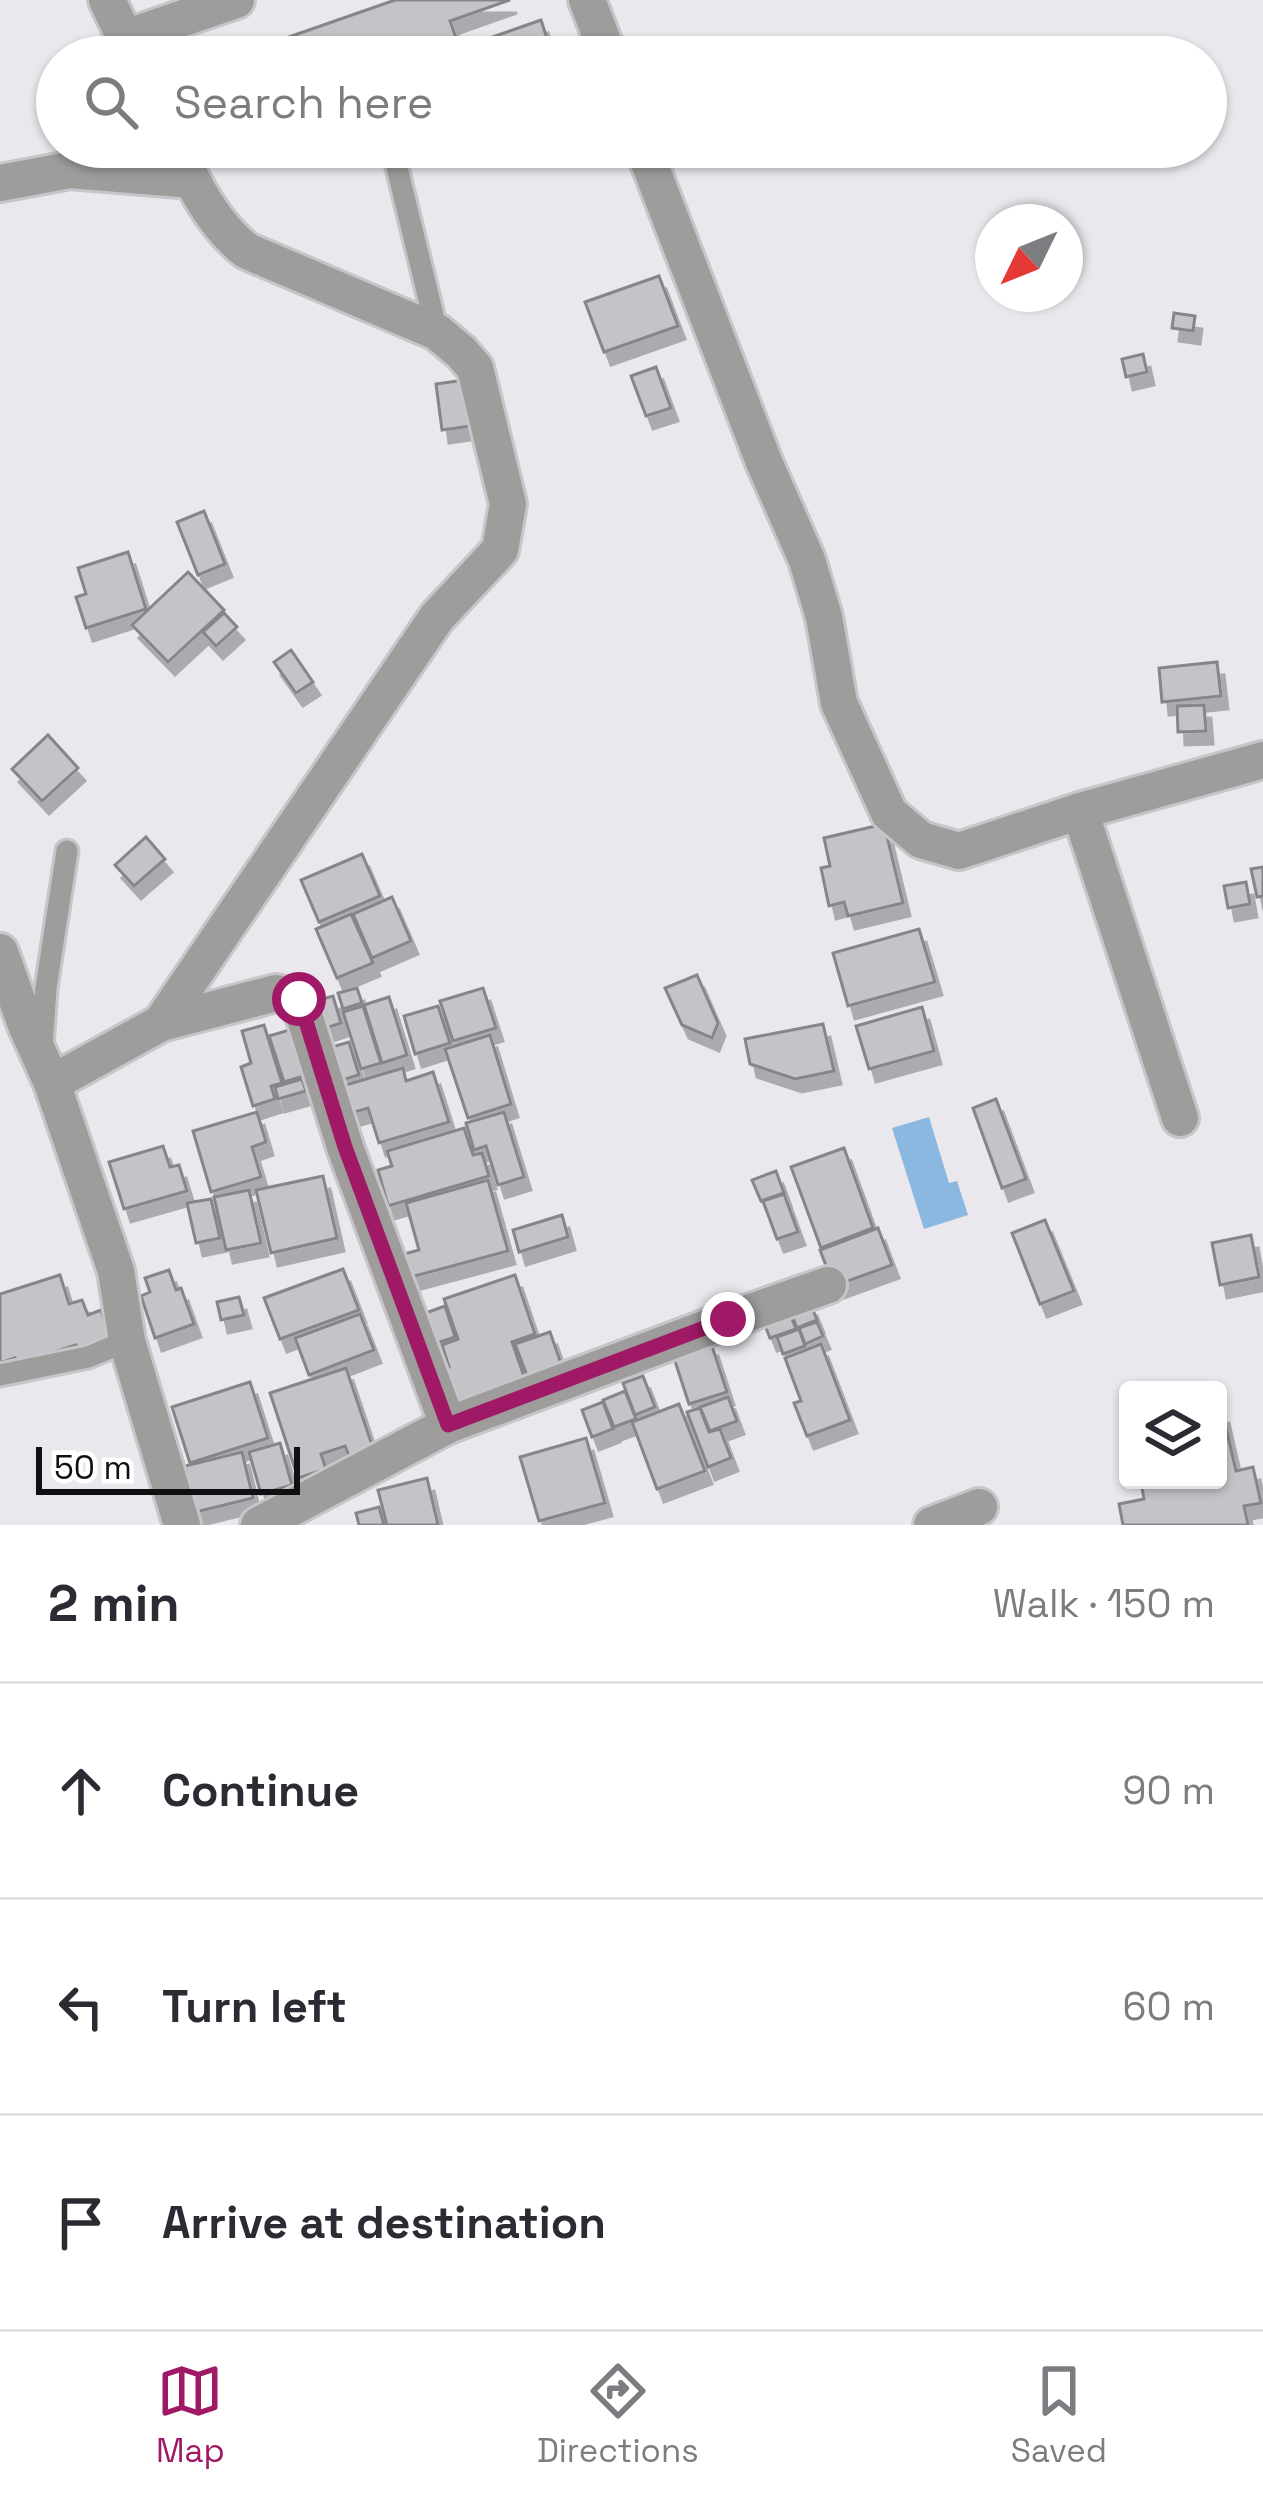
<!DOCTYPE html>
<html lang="en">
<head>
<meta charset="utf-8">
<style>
	body { margin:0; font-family:"Space Grotesk",sans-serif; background:#f2f2f3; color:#2b2b33 }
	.controls { position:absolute; right:36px; bottom:36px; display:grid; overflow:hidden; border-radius:12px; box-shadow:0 3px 9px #0004 }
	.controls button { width:108px; height:108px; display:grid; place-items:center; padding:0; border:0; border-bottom:3px solid #e1e1e2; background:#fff; color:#2b2b33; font:60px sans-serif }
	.compass { position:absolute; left:975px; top:204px; width:108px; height:108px; border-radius:50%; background:#fff; box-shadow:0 3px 9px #0004; rotate:227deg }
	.scale { position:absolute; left:36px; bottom:30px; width:264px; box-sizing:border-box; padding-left:12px; border:6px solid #100f11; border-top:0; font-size:33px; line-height:42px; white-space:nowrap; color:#100f11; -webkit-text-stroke:9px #fff; paint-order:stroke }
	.stop { position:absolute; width:36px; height:36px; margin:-27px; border:9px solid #a01966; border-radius:50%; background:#fff }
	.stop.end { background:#a01966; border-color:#fff; box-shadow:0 3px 12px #0008 }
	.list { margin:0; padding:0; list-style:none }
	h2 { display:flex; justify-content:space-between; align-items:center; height:156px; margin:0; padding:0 48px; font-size:51px }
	h2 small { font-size:39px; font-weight:400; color:#7c7c81 }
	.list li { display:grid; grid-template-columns:78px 1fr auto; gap:36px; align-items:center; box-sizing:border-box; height:216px; padding:0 48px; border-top:3px solid #e1e1e2 }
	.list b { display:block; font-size:45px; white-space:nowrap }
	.list em { font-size:39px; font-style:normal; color:#7c7c81 }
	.icon { flex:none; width:66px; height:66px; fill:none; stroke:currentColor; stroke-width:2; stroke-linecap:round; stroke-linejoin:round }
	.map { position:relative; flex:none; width:1263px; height:1525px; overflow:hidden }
	.search { position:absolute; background:#fff; box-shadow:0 3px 9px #0004; left:36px; right:36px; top:36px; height:132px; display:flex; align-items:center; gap:30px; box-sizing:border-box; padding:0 42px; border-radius:66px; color:#7c7c81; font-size:45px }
	.sheet { height:804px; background:#fff }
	nav { display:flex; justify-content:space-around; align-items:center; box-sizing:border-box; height:168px; border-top:3px solid #e1e1e2; background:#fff; font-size:33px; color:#7c7c81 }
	nav a { display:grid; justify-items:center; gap:6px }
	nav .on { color:#a01966 }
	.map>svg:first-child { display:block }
	.water { fill:#8ab8e0 }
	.building { fill:#c5c3c8; stroke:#878589; stroke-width:3; filter:url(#shadow) }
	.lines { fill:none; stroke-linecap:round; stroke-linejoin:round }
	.service-casing { stroke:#c7c5ca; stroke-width:27 }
	.minor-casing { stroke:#c7c5ca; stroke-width:42 }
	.service { stroke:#9e9d9b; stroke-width:21 }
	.minor { stroke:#9e9d9b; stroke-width:36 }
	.route { stroke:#a01966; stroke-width:15 }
</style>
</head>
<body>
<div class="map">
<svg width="1263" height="1525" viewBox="0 0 1263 1525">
	<defs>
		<filter id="shadow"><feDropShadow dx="7" dy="13" stdDeviation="0" flood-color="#0004"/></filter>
	</defs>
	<rect width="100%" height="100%" fill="#eae8ed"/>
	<polygon class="water" points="929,1117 949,1183 957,1181 968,1215 924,1229 892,1128"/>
	<g class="building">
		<polygon points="395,0 510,0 450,21 460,49 438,57 292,57 286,38"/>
		<polygon points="541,20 553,57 490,57 484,40"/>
		<polygon points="281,42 286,57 253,57 252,52"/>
		<polygon points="659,276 678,326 604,352 585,302"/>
		<polygon points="1174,313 1195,316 1193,331 1172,328"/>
		<polygon points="1143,354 1147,372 1126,377 1122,359"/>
		<polygon points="656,367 671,408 646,416 631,376"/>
		<polygon points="465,380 471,426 442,430 436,384"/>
		<polygon points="204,511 225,564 198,575 177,522"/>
		<polygon points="128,552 146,609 86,628 76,597 86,594 78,568"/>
		<polygon points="188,572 224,610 168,662 132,625"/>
		<polygon points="224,613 237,627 216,646 203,632"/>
		<polygon points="291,650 313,682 296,693 274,662"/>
		<polygon points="1217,662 1221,696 1162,702 1159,668"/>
		<polygon points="1204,705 1206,731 1178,732 1177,706"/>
		<polygon points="48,735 78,768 42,801 12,769"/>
		<polygon points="884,824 903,903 848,916 844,902 829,906 821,868 830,866 824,838"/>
		<polygon points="146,837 165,859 134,886 115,865"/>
		<polygon points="362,854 380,896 319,922 301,880"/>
		<polygon points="1263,867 1263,896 1257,897 1251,869"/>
		<polygon points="1246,882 1250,904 1228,908 1224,886"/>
		<polygon points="392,897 411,941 372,958 353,914"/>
		<polygon points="351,914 373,963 337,978 316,929"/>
		<polygon points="919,929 935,982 848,1006 833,953"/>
		<polygon points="697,975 718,1023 712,1038 682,1025 665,988"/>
		<polygon points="357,988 362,1003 343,1009 338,993"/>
		<polygon points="483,988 496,1028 453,1041 440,1001"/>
		<polygon points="333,996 341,1023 323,1029 315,1001"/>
		<polygon points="389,997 407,1055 382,1063 364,1005"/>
		<polygon points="363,1006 381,1063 361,1069 343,1012"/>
		<polygon points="438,1006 450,1043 415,1054 404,1016"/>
		<polygon points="922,1007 934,1051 869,1069 856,1026"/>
		<polygon points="823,1024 834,1071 795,1079 750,1064 745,1039"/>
		<polygon points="264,1025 282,1083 271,1086 275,1099 253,1106 241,1067 251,1063 242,1031"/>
		<polygon points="289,1030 304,1076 284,1082 269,1036"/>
		<polygon points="490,1035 511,1104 468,1118 445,1049"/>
		<polygon points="349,1042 359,1075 338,1081 328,1048"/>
		<polygon points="403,1068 406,1081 433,1072 449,1122 379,1143 368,1108 348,1114 339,1087"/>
		<polygon points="302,1079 306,1091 278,1099 275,1087"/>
		<polygon points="996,1099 1026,1179 1002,1188 973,1108"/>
		<polygon points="257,1112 266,1142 252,1147 261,1177 211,1192 193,1131"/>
		<polygon points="504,1112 524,1177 498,1185 486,1146 474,1150 466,1123"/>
		<polygon points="464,1128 473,1155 482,1153 489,1176 388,1206 378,1170 392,1166 387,1151"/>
		<polygon points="163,1146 170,1167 179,1165 187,1191 124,1209 109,1162"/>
		<polygon points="844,1148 873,1228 821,1248 791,1167"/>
		<polygon points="776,1171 784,1193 761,1201 752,1180"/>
		<polygon points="323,1176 337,1238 271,1253 256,1190"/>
		<polygon points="488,1180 508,1251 411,1277 404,1254 419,1250 406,1203"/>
		<polygon points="249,1190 261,1243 226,1250 214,1197"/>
		<polygon points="784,1194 798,1232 777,1239 763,1201"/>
		<polygon points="211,1199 220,1238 196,1243 187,1203"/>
		<polygon points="562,1215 568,1237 519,1252 513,1230"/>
		<polygon points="1045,1220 1074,1291 1040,1304 1012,1233"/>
		<polygon points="878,1228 892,1265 834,1286 820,1250"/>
		<polygon points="1251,1235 1259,1277 1220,1285 1212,1243"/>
		<polygon points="343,1269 359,1310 280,1339 264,1298"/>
		<polygon points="169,1270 176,1290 181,1288 194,1324 155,1338 141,1296 150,1292 145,1278"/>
		<polygon points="60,1275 69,1304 82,1300 88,1315 101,1310 110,1338 77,1348 76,1345 17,1364 15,1358 0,1363 0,1294"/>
		<polygon points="515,1275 535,1334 512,1342 528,1388 455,1412 441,1369 449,1367 442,1345 458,1339 444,1299"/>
		<polygon points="239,1297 244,1315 221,1320 217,1302"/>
		<polygon points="810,1303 817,1320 797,1328 790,1310"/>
		<polygon points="445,1306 455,1337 434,1344 423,1314"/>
		<polygon points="789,1311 796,1329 770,1338 763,1320"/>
		<polygon points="360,1314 374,1350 309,1375 295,1338"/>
		<polygon points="817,1322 823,1336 805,1344 799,1328"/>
		<polygon points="799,1329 805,1346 783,1354 777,1337"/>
		<polygon points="550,1332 565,1375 531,1386 515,1344"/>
		<polygon points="711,1343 727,1392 689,1404 673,1355"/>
		<polygon points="821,1344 850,1420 807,1436 794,1403 801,1401 785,1358"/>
		<polygon points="346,1368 373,1448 349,1456 345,1446 321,1454 326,1469 298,1478 270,1393"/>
		<polygon points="643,1376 655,1407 635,1415 623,1383"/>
		<polygon points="250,1382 268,1438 190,1463 172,1407"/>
		<polygon points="625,1391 636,1419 614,1427 603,1400"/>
		<polygon points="728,1397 737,1421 710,1431 700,1407"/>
		<polygon points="603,1402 613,1429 592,1437 582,1410"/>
		<polygon points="679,1404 705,1471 657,1489 632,1422"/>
		<polygon points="700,1408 709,1432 720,1429 731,1458 708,1467 687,1412"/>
		<polygon points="1222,1410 1236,1471 1253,1467 1261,1503 1244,1506 1248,1525 1123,1525 1119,1504 1144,1499 1142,1488 1165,1483 1164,1480 1218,1480 1218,1411"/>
		<polygon points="586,1438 605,1503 539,1521 520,1457"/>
		<polygon points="280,1443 292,1485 261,1494 249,1452"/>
		<polygon points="242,1452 253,1498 196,1512 185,1466"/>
		<polygon points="427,1478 438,1525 387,1525 378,1490"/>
		<polygon points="379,1507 384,1525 359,1525 356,1513"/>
	</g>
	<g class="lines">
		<g class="service-casing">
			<g id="service">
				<polyline points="392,147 437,332"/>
				<polyline points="42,1047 46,988 67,851"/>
				<polyline points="0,1375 88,1357 127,1341"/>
			</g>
		</g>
		<g class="minor-casing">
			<g id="minor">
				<polyline points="107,0 134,57"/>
				<polyline points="587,0 609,57"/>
				<polyline points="125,38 236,0"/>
				<polyline points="643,147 764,462 807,560 824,617 839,703 889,813 921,840 959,851 1080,811 1180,1118"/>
				<polyline points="0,183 70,170 192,180"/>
				<polyline points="1080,811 1263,760"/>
				<polyline points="0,952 26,1025 52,1083 116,1271 127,1341 182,1525"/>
				<path d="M161 1023 437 617 500 550 508 504 475 368 461 352 437 332 247 251C213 225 194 185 176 147"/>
				<polyline points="52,1083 161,1023 276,993 299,999 345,1147 448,1425"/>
				<polyline points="259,1525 448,1425 728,1320 828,1285"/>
				<polyline points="932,1525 979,1507"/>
			</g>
		</g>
		<use href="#service" class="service"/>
		<use href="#minor" class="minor"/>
	</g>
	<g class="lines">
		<polyline class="route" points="299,999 345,1147 448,1425 728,1319"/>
	</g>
</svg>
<div class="controls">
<button><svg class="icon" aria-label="layers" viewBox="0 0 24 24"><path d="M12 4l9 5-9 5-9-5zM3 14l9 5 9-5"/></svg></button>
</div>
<svg class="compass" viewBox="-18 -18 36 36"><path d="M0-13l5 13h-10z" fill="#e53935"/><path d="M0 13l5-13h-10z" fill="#7c7c81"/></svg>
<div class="scale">50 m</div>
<div class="stop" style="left:299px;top:999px"></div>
<div class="stop end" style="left:728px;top:1319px"></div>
<div class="search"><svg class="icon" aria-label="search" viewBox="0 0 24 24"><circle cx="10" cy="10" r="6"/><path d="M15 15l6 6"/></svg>Search here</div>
</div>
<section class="sheet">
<h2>2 min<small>Walk · 150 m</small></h2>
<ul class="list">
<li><svg class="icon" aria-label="ahead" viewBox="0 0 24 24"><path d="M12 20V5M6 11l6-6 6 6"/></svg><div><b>Continue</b></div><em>90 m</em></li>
<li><svg class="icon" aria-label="left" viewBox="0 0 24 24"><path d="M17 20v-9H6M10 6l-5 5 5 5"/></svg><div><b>Turn left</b></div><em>60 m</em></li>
<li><svg class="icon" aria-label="arrive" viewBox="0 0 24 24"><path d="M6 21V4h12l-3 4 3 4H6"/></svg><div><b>Arrive at destination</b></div></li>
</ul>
</section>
<nav>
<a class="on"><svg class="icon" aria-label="map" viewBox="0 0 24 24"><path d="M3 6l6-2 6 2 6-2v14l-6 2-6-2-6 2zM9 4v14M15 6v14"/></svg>Map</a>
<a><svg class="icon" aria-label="directions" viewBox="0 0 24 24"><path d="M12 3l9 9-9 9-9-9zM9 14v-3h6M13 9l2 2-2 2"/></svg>Directions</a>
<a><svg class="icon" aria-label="saved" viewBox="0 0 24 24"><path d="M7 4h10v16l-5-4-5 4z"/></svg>Saved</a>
</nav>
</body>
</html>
